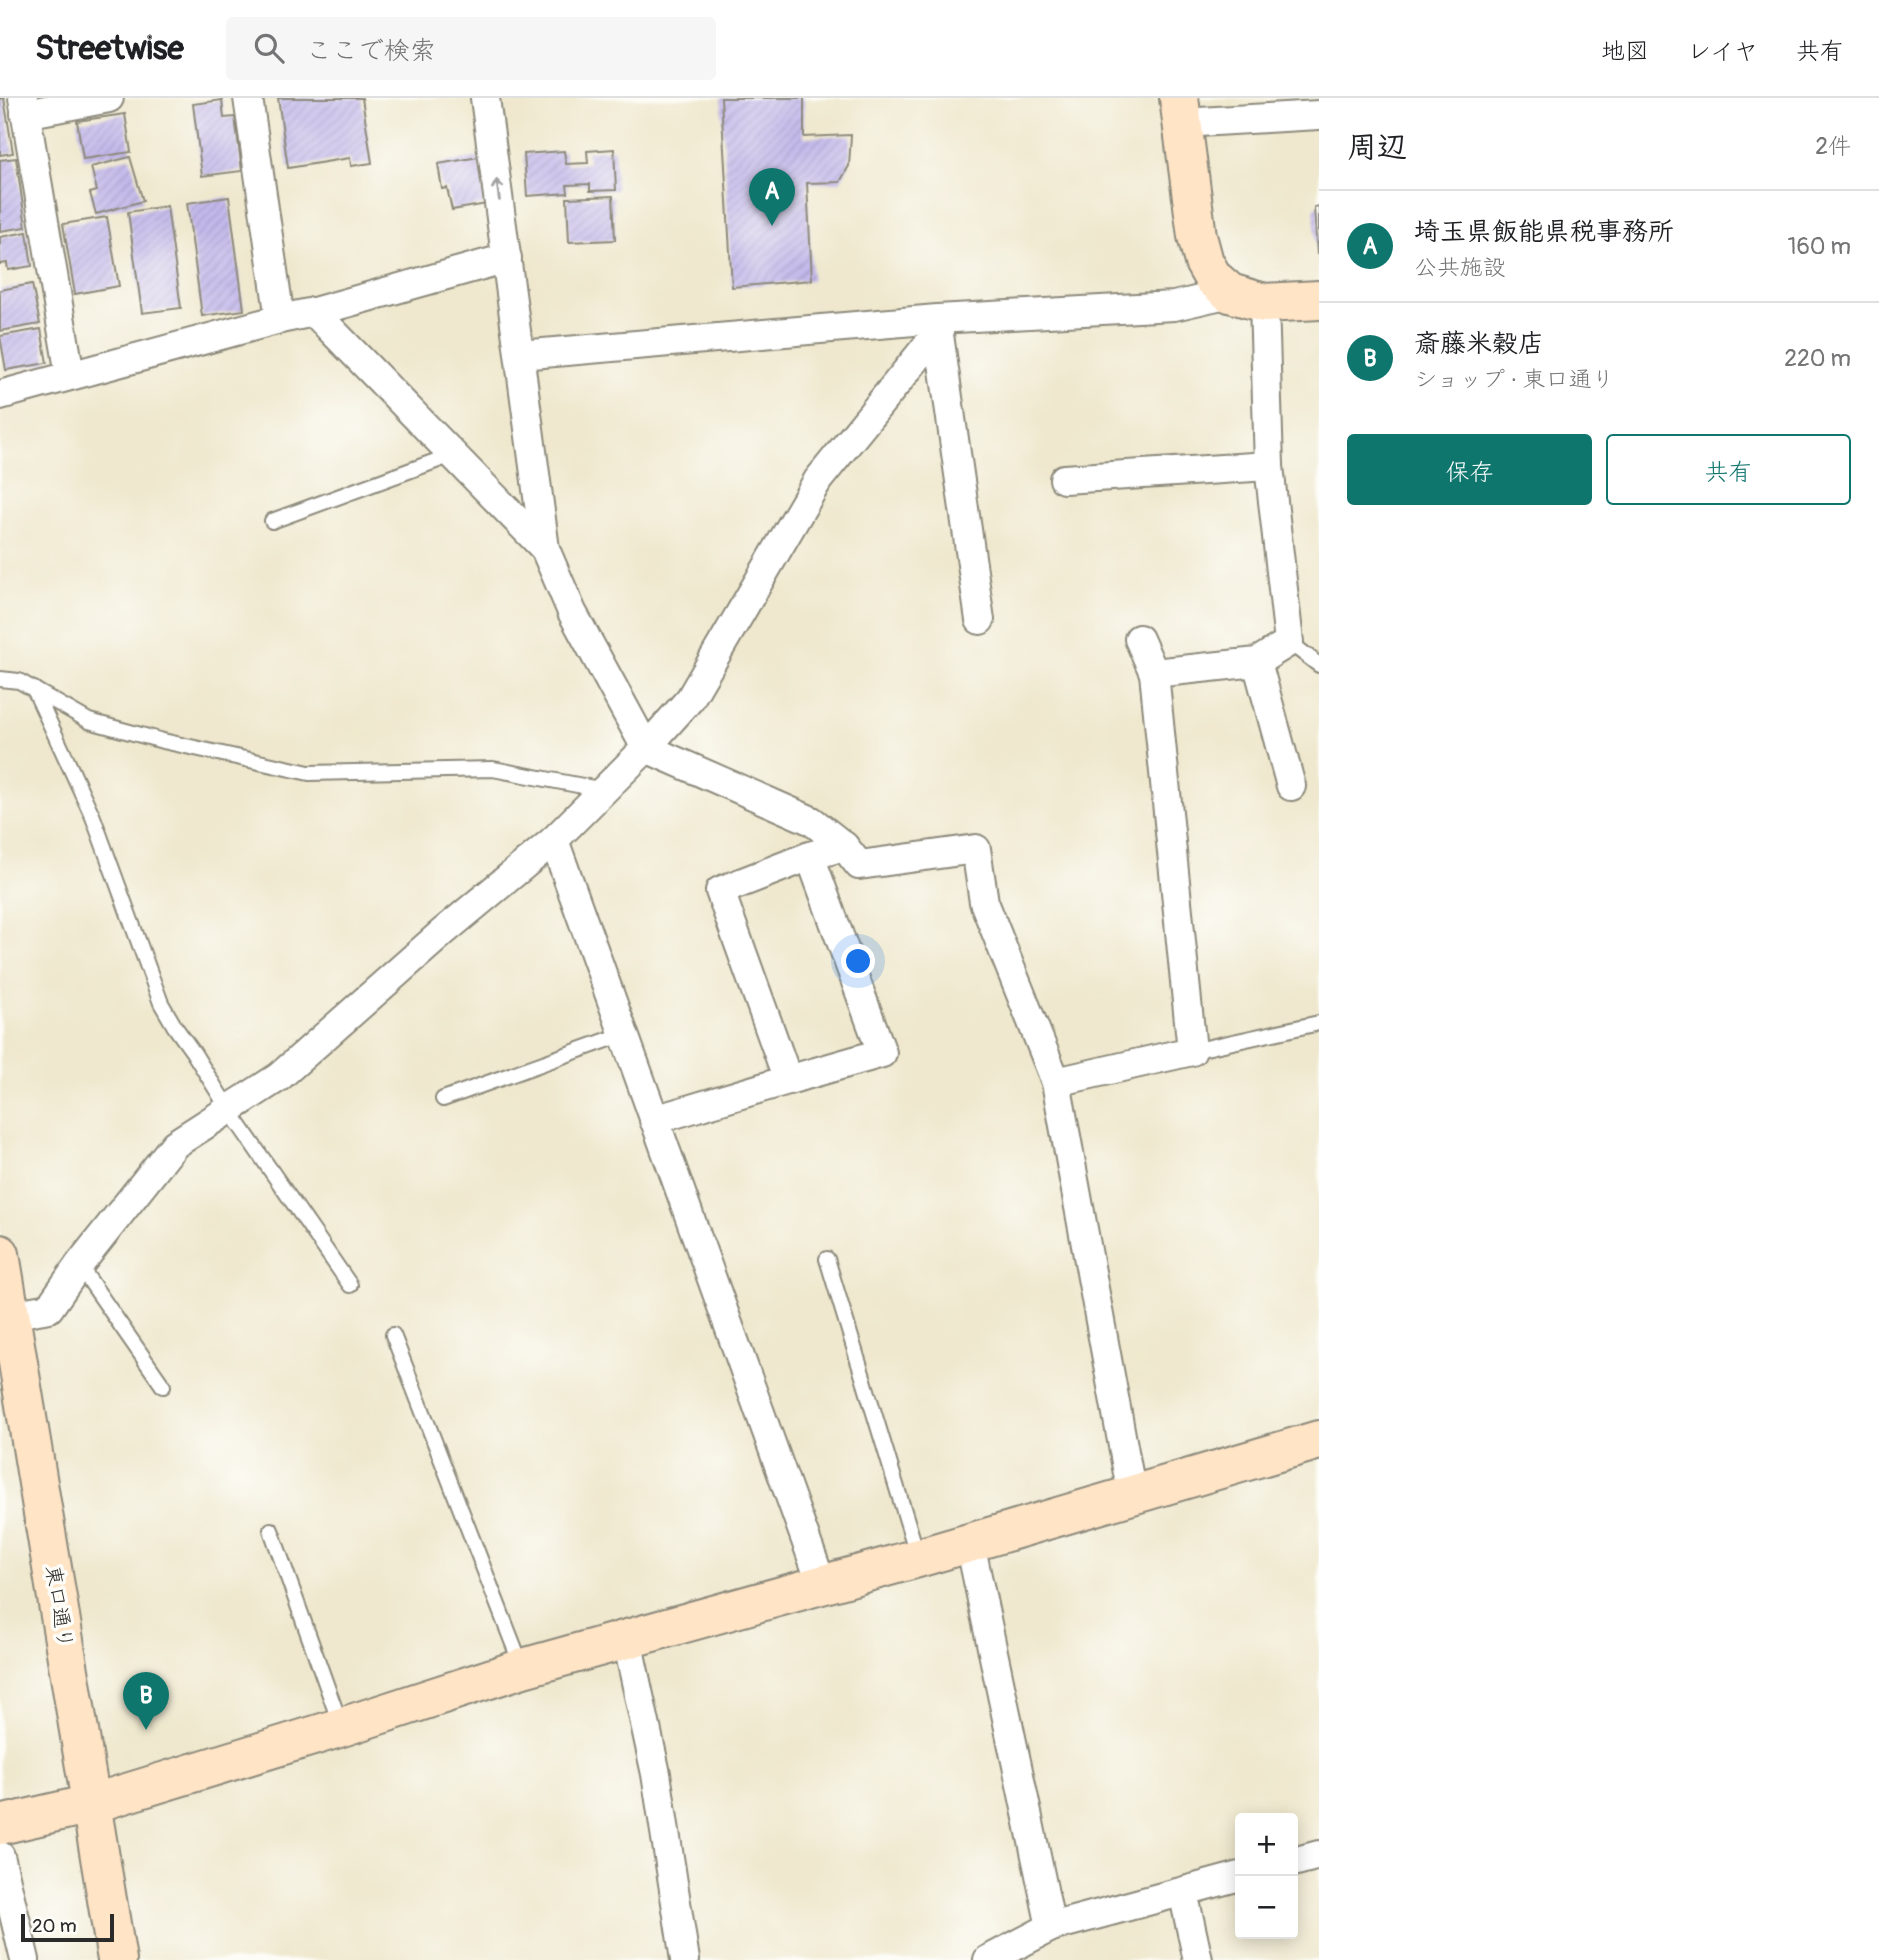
<!DOCTYPE html>
<html lang="ja">
<head>
<meta charset="utf-8">
<style>
	body { margin:0; font-family:Pangolin,"Klee One",sans-serif; background:#f6f6f6; color:#202124 }
	.controls { position:absolute; right:21px; bottom:21px; display:grid; overflow:hidden; border-radius:7px; box-shadow:0 4px 18px #0003 }
	.controls button { width:63px; height:63px; display:grid; place-items:center; padding:0; border:0; border-bottom:2px solid #e0e0e0; background:#fff; color:#202124; font:35px sans-serif }
	.scale { position:absolute; left:21px; bottom:18px; width:93px; box-sizing:border-box; padding-left:7px; border:4px solid #2b2b2b; border-top:0; font-size:19px; line-height:24px; white-space:nowrap; color:#2b2b2b; -webkit-text-stroke:5px #fdfcf7; paint-order:stroke }
	.you { position:absolute; left:859px; top:864px; width:24px; height:24px; margin:-18px; border:5px solid #fff; border-radius:50%; background:#1a73e8; box-shadow:0 0 0 10px #1a73e833 }
	.badge { display:grid; place-items:center; width:46px; height:46px; border-radius:50%; background:#0f766e; color:#fff; font-size:23px; font-weight:700 }
	.pin { position:absolute; translate:-50% -58px; filter:drop-shadow(0 2px 4px #0008) }
	.pin::after { content:''; position:absolute; top:37px; width:24px; height:21px; background:inherit; clip-path:polygon(0 0,100% 0,50% 100%) }
	.list { margin:0; padding:0; list-style:none }
	h2 { display:flex; justify-content:space-between; align-items:center; height:91px; margin:0; padding:0 28px; font-size:30px }
	h2 small { font-size:23px; font-weight:400; color:#757577 }
	.list li { display:grid; grid-template-columns:46px 1fr auto; gap:21px; align-items:center; box-sizing:border-box; height:112px; padding:0 28px; border-top:2px solid #e0e0e0 }
	.list b { display:block; font-size:26px; white-space:nowrap }
	.list p { margin:0; font-size:23px; white-space:nowrap; color:#757577 }
	.list em { font-size:23px; font-style:normal; color:#757577 }
	.actions { display:flex; gap:14px; padding:21px 28px }
	.actions a { flex:1; padding:16px 0; border:2px solid #0f766e; border-radius:7px; text-align:center; font-size:24px; color:#0f766e }
	.actions .main { background:#0f766e; color:#fff }
	.icon { flex:none; width:38px; height:38px; fill:none; stroke:currentColor; stroke-width:2; stroke-linecap:round; stroke-linejoin:round }
	.map { position:relative; flex:none; width:1319px; height:1862px; overflow:hidden }
	header { display:flex; align-items:center; gap:42px; box-sizing:border-box; height:98px; padding:0 35px; background:#fff; border-bottom:2px solid #e0e0e0 }
	header strong { font-size:33px }
	nav { display:flex; gap:38px; margin-inline-start:auto; font-size:24px }
	.search { width:490px; height:63px; background:#f6f6f6; display:flex; align-items:center; gap:18px; box-sizing:border-box; padding:0 24px; border-radius:7px; color:#757577; font-size:26px }
	main { display:flex }
	aside { flex:1; background:#fff }
	.map>svg:first-child { display:block }
	.building { fill:url(#building-hatch) }
	.lines { fill:none; stroke-linecap:round; stroke-linejoin:round }
	.lane-casing { stroke:#8d8a7c; stroke-width:18 }
	.street-casing { stroke:#8d8a7c; stroke-width:32 }
	.secondary-casing { stroke:#8d8a7c; stroke-width:42 }
	.lane { stroke:#fff; stroke-width:14 }
	.street { stroke:#fff; stroke-width:28 }
	.secondary { stroke:#ffe4c6; stroke-width:38 }
	.oneway { stroke:#a0a0a0 }
	.labels { text-anchor:middle; dominant-baseline:central; stroke-width:7; stroke-linejoin:round; paint-order:stroke }
	.street-label { font-size:21px; fill:#2b2b2b; stroke:#fdfcf7 }
</style>
</head>
<body>
<header>
<strong>Streetwise</strong>
<div class="search"><svg class="icon" aria-label="search" viewBox="0 0 24 24"><circle cx="10" cy="10" r="6"/><path d="M15 15l6 6"/></svg>ここで検索</div>
<nav><a>地図</a><a>レイヤ</a><a>共有</a></nav>
</header>
<main>
<div class="map">
<svg width="1319" height="1862" viewBox="0 0 1319 1862">
	<defs>
		<pattern id="building-hatch" width="6" height="6" patternUnits="userSpaceOnUse" patternTransform="scale(1.75)"><rect width="6" height="6" fill="#c3b9eb"/><path d="M-1 1l2-2M0 6l6-6M5 7l2-2" fill="none" stroke="#a89fca"/></pattern>
	</defs>
	<rect width="100%" height="100%" fill="#fdfcf7"/>
	<filter id="ink" filterUnits="userSpaceOnUse"><feTurbulence type="fractalNoise" baseFrequency=".0143" numOctaves="2"/><feDisplacementMap in="SourceGraphic" scale="14" xChannelSelector="R" yChannelSelector="G"/><feConvolveMatrix kernelMatrix="1 2 1 2 8 2 1 2 1" color-interpolation-filters="sRGB"/></filter>
	<filter id="wash" filterUnits="userSpaceOnUse"><feTurbulence type="fractalNoise" baseFrequency=".00686" numOctaves="4" result="noise"/><feDisplacementMap in="SourceGraphic" scale="28" xChannelSelector="R" yChannelSelector="G"/><feGaussianBlur stdDeviation="1.57" result="paint"/><feColorMatrix in="noise" values="0 0 0 0 0 0 0 0 0 0 0 0 0 0 0 0 0 1.4 0 .05"/><feComposite in="paint" operator="in"/></filter>
	<g filter="url(#wash)">
		<rect width="100%" height="100%" fill="#efe8ce"/>
		<g id="blocks">
			<g class="building">
				<polygon points="0,0 4,0 13,55 0,57"/>
				<polygon points="278,0 362,0 372,65 351,68 350,60 288,70"/>
				<polygon points="721,0 804,0 804,39 851,37 849,68 840,84 807,85 812,182 732,189"/>
				<polygon points="222,2 224,20 235,19 242,73 202,78 193,6"/>
				<polygon points="125,16 131,54 83,61 77,23"/>
				<polygon points="614,51 616,92 590,93 590,86 567,87 568,95 527,98 524,56 564,53 566,66 588,65 587,53"/>
				<polygon points="130,59 143,103 96,116 90,95 97,93 91,69"/>
				<polygon points="479,59 487,106 452,112 447,90 442,91 438,66"/>
				<polygon points="16,60 26,129 0,133 0,62"/>
				<polygon points="613,98 615,142 569,144 567,100"/>
				<polygon points="229,99 244,212 202,218 187,105"/>
				<polygon points="167,108 181,210 142,215 128,114"/>
				<polygon points="1319,108 1319,156 1317,156 1314,109"/>
				<polygon points="107,119 119,188 75,196 63,126"/>
				<polygon points="27,134 32,168 8,172 7,165 0,166 0,139"/>
				<polygon points="32,186 40,226 0,233 0,192"/>
				<polygon points="41,231 47,265 6,272 0,238"/>
			</g>
		</g>
	</g>
	<g filter="url(#ink)">
		<use href="#blocks" fill-opacity="0" stroke="#8d8a7c" stroke-width="2"/>
		<g class="lines">
			<g class="lane-casing">
				<g id="lane">
					<polyline points="272,423 452,357"/>
					<polyline points="1289,544 1319,567"/>
					<polyline points="0,581 19,583 89,623 163,643 309,675 493,671 604,692"/>
					<polyline points="34,591 93,719 161,905 175,929 193,954 229,1012 350,1187"/>
					<polyline points="1192,953 1319,925"/>
					<polyline points="443,1001 624,936"/>
					<polyline points="827,1161 918,1459"/>
					<polyline points="79,1167 163,1288"/>
					<polyline points="393,1237 522,1569"/>
					<polyline points="271,1432 341,1628"/>
				</g>
			</g>
			<g class="street-casing">
				<g id="street">
					<polyline points="23,0 70,277"/>
					<polyline points="248,0 280,221"/>
					<polyline points="485,0 545,451"/>
					<polyline points="25,16 109,0"/>
					<polyline points="1182,25 1319,17"/>
					<polyline points="314,214 545,451 572,514 646,650 812,723 844,748 859,767 976,751 984,804 1056,984 1132,1397"/>
					<polyline points="937,223 980,522"/>
					<polyline points="520,257 937,221 1174,208 1230,195"/>
					<polyline points="0,297 280,221 314,214 507,160"/>
					<polyline points="1064,381 1269,368"/>
					<polyline points="1139,541 1154,575"/>
					<polyline points="1257,564 1291,688"/>
					<polyline points="554,742 822,1487"/>
					<polyline points="788,982 882,955 810,758"/>
					<polyline points="1056,984 1192,953 1154,575 1257,564 1289,544 1269,368 1264,205"/>
					<polyline points="654,1022 788,982 720,793 810,758 844,748"/>
					<polyline points="10,1217 49,1210 79,1167 175,1046 279,979 443,834 554,742 646,650 690,601 818,382 939,233"/>
					<polyline points="970,1445 1051,1829"/>
					<polyline points="627,1542 656,1676 685,1862"/>
					<polyline points="0,1758 25,1862"/>
					<polyline points="1293,1764 1319,1757"/>
					<polyline points="1183,1794 1198,1862"/>
					<polyline points="988,1862 1051,1829 1240,1778"/>
				</g>
			</g>
			<g class="secondary-casing">
				<g id="secondary">
					<polyline points="1179,0 1197,138 1204,164 1213,180 1230,195 1264,205 1319,202"/>
					<polyline points="0,1156 117,1862"/>
					<polyline points="0,1727 91,1706 342,1629 523,1570 918,1460 1319,1342"/>
				</g>
			</g>
			<use href="#lane" class="lane"/>
			<use href="#street" class="street"/>
			<use href="#secondary" class="secondary"/>
		</g>
		<defs><path id="oneway-shaft" d="M-6 0H5M1.5-3L5.5 0L1.5 3" fill="none" stroke-width="1.6" stroke-linecap="round" stroke-linejoin="round" transform="scale(1.75)"/></defs>
		<use class="oneway" href="#oneway-shaft" transform="translate(498 92) rotate(-98)"/>
	</g>
	<g class="labels">
		<g class="street-label">
			<text transform="translate(59 1509) rotate(81)">東口通り</text>
		</g>
	</g>
</svg>
<div class="controls">
<button>+</button>
<button>−</button>
</div>
<div class="scale">20 m</div>
<div class="you"></div>
<div class="pin badge" style="left:772px;top:128px">A</div>
<div class="pin badge" style="left:146px;top:1632px">B</div>
</div>
<aside>
<h2>周辺<small>2件</small></h2>
<ul class="list">
<li><span class="badge">A</span><div><b>埼玉県飯能県税事務所</b><p>公共施設</p></div><em>160 m</em></li>
<li><span class="badge">B</span><div><b>斎藤米穀店</b><p>ショップ · 東口通り</p></div><em>220 m</em></li>
</ul>
<div class="actions"><a class="main">保存</a><a>共有</a></div>
</aside>
</main>
</body>
</html>
